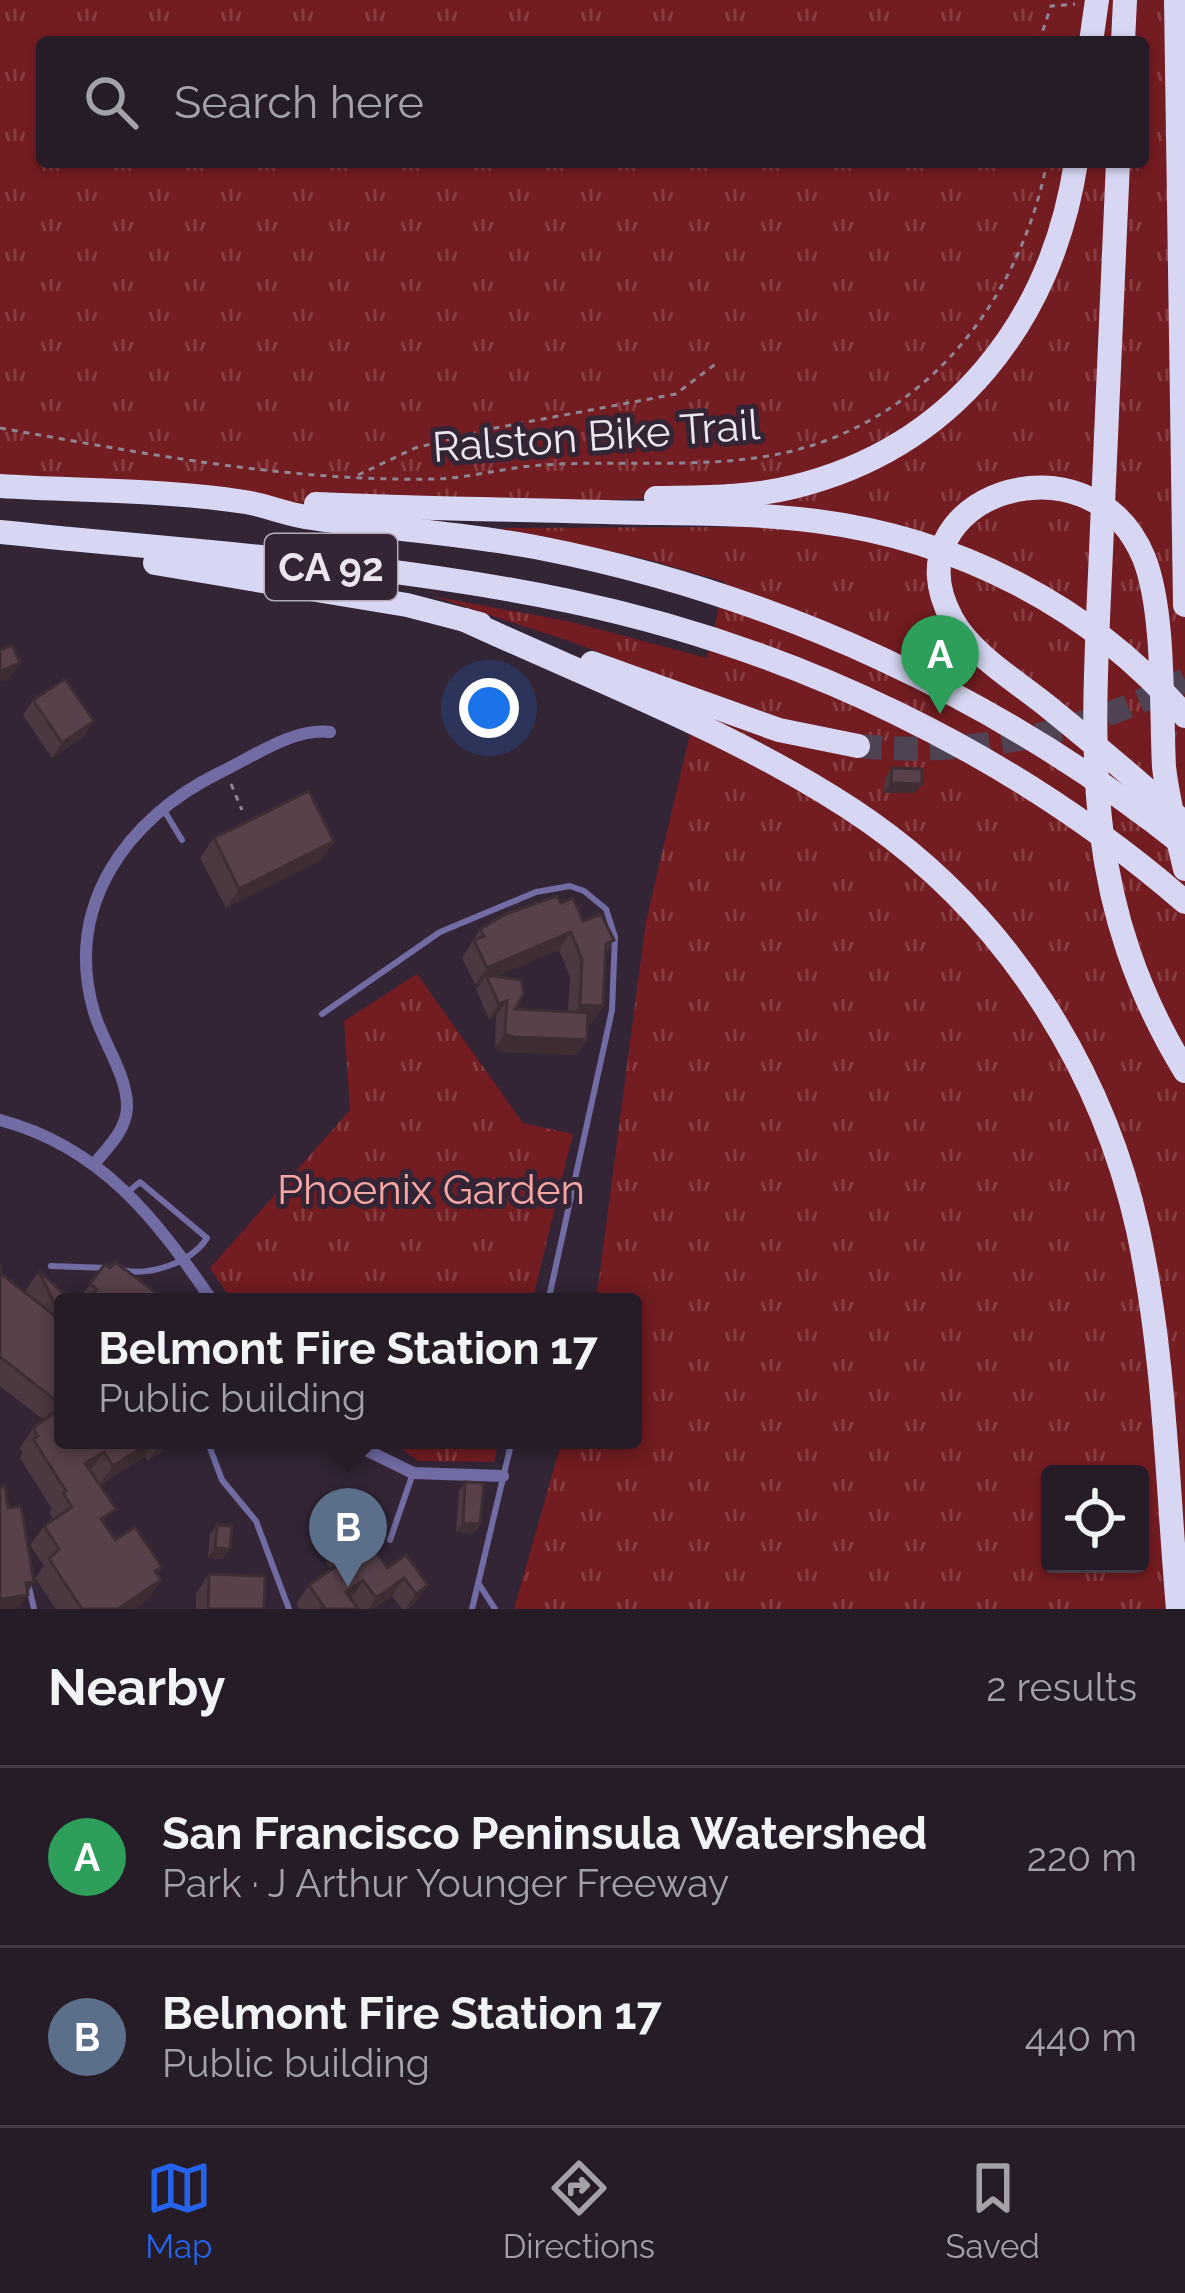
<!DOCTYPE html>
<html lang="en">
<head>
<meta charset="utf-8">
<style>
	body { margin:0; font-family:Raleway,sans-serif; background:#2e2530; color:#f1f3f6 }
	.controls { position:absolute; right:36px; bottom:36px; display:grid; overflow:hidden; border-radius:12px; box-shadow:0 3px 9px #0004 }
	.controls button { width:108px; height:108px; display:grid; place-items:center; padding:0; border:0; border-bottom:3px solid #423a45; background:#261c28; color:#f1f3f6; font:60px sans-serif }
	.you { position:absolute; left:489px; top:708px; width:42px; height:42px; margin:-30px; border:9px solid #fff; border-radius:50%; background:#1a73e8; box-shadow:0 0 0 18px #1a73e833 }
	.badge { display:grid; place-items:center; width:78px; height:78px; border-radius:50%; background:#2563eb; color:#fff; font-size:39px; font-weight:700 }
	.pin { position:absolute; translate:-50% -99px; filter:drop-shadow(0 3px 6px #0008) }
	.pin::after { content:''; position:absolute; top:63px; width:42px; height:36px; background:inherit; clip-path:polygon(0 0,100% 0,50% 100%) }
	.popup { position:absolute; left:54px; top:1293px; width:588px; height:156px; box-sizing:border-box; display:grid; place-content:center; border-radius:12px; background:#261c28; filter:drop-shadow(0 3px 9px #0005); font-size:39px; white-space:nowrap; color:#a4a1a8 }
	.popup b { font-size:45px; color:#f1f3f6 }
	.popup::after { content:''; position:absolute; left:50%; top:100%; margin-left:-24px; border:24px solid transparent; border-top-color:#261c28 }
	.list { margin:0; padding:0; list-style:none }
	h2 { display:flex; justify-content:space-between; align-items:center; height:156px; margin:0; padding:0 48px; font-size:51px }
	h2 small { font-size:39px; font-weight:400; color:#a4a1a8 }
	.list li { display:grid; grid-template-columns:78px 1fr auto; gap:36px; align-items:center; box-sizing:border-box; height:180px; padding:0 48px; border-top:3px solid #423a45 }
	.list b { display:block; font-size:45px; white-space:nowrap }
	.list p { margin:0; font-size:39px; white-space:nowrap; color:#a4a1a8 }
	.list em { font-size:39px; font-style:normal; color:#a4a1a8 }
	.icon { flex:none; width:66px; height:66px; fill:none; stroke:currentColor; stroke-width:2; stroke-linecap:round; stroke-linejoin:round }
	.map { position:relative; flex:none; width:1185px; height:1609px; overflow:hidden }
	.search { position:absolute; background:#261c28; box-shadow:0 3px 9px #0004; left:36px; right:36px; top:36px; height:132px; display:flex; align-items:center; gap:30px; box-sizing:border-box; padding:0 42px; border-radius:12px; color:#a4a1a8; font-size:45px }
	.sheet { height:516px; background:#261c28 }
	nav { display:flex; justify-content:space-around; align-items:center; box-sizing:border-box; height:168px; border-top:3px solid #423a45; background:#261c28; font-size:33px; color:#a4a1a8 }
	nav a { display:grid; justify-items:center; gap:6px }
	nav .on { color:#2563eb }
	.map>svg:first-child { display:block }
	.grass { fill:url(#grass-tufts); fill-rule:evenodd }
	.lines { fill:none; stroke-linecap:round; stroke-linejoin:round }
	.motorway-tunnel { stroke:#4f4252; stroke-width:24; stroke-dasharray:24 12; stroke-linecap:butt }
	.path { stroke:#908593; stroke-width:3; stroke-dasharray:6 6; stroke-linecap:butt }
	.service { stroke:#716ca3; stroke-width:6 }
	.minor { stroke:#716ca3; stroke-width:12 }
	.motorway { stroke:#d8d7f3; stroke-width:24 }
	.wall { fill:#4c3840; fill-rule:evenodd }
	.shaded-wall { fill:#3e2e34 }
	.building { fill:#58414b; stroke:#3e2e34; stroke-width:3 }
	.labels { text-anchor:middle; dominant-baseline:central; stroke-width:10; stroke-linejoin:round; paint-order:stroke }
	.shield { fill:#332536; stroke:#b4abb8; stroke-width:3 }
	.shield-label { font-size:39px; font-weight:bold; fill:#ece4ef }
	.street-label { font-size:42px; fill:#ece4ef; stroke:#332536 }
	.park-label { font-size:42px; fill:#f7a7a3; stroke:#332536 }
</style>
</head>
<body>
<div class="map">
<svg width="1185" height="1609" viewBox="0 0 1185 1609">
	<defs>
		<pattern id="grass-tufts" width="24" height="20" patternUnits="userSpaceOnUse" patternTransform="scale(3)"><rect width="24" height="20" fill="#731c21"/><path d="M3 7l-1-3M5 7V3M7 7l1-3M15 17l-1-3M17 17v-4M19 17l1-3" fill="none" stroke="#873d42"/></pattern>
	</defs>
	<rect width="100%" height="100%" fill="#332536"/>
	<g class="grass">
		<path d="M0 0H1185V1609H514L562 1440H633V1302H596L646 921 700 691 572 642 432 596 572 622 707 658 725 582 642 558 498 528 738 527 746 495 418 507 245 502 0 486ZM42 42H1143V162H42ZM1050 1474H1140V1564H1050Z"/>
		<polygon points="417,974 523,1123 573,1134 532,1302 233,1302 210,1268 350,1110 344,1021"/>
		<polygon points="389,1440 499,1440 494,1462 418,1461"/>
	</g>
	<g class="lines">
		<path class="motorway-tunnel" d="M858 746C975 757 1081 734 1185 680"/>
		<g class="path">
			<polyline points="1039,42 1051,6 1075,4"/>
			<path d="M0 428C142 453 290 482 435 479 471 478 507 467 543 465 616 460 689 468 762 457 915 434 1018 309 1047 162"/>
			<polyline points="358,475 415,448 495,428 676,394 718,362"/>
			<polyline points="231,784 242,810"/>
		</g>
		<g class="service">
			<polyline points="165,812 182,840"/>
			<polyline points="322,1014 440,932 536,892 570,886 584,891 606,909 615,937 612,1010 548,1302"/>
			<polyline points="51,1266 108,1268"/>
			<path d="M121 1270C149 1276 190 1264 207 1238L140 1182 128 1192"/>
			<polyline points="207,1440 222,1480 256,1521 289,1609"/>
			<polyline points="390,1540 412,1476"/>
			<polyline points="28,1583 34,1609"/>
			<polyline points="479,1584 495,1609"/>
			<polyline points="472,1609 512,1440"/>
		</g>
		<g class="minor">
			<path d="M0 1120C102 1147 156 1219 213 1302"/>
			<path d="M95 1163C108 1147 126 1130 127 1108 128 1076 103 1043 94 1012 63 906 127 818 219 773 251 758 294 727 330 732"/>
			<polyline points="346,1440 413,1473 503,1476"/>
		</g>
		<g class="motorway">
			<polyline points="1176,0 1185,605"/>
			<polyline points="1091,42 1097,0"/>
			<polyline points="1123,42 1125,0"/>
			<path d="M1118 162C1113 284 1107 406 1102 528 1094 730 1074 889 1185 1071"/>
			<path d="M0 486C78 491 169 490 245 502 265 505 285 514 306 517 384 529 463 533 540 548 775 594 998 697 1185 846"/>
			<path d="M656 498C701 497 748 498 793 487 953 448 1052 321 1076 162"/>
			<path d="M316 504C413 508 510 510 607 512 676 514 747 512 816 521 958 539 1092 607 1185 716"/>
			<path d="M0 532C189 552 383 562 569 601 793 648 1012 752 1185 902"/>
			<polyline points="155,563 407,605 480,624"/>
			<path d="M465 620C597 681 751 739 870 822 1007 918 1102 1068 1138 1230 1165 1355 1167 1482 1178 1609"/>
			<polyline points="592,663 779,730 858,746"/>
			<path d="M1185 824C1140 782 1094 744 1046 705 1015 680 972 655 952 619 885 497 1090 427 1144 558 1165 611 1161 708 1164 767 1168 802 1177 835 1185 869"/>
		</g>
	</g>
	<g class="wall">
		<polygon points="33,700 94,721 84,736 52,758 23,715"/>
		<polygon points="892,768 915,793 884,793 885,778"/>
		<polygon points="214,838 334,841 321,860 226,908 200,858"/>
		<path d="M561 903 583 921 614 940 605 953 603 1006 591 1024H587L577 1055 504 1052 495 1048 496 1016 489 1019 476 989 481 983 475 985 462 958 480 929ZM559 950 570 977 568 1012 515 1009 496 976Z"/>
		<polygon points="0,1264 1,1274 28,1295 26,1290 39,1271 73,1302 63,1440 170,1440 161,1452 148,1461 145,1456 100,1485 105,1525 115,1540 162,1567 157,1574 161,1580 148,1599 134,1609 56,1609 35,1578 44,1566 30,1545 44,1526 54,1520 49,1513 52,1509 20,1458 23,1453 20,1448 33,1428 44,1420 0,1386"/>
		<polygon points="105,1264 158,1302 77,1302"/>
		<polygon points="465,1482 480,1524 474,1534 456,1532 459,1491"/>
		<polygon points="217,1525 223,1559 208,1558 210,1534"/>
		<polygon points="339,1545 387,1568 428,1585 415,1603 407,1609 402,1609 392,1596 373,1609 300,1609 296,1604 309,1585 331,1570 326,1563"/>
		<polygon points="209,1574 264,1609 196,1609 196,1593"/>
	</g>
	<g class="shaded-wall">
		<polygon points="20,663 10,678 0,682 0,671"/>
		<polygon points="94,721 84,736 52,758 62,743"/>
		<polygon points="891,783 922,784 915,793 884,793"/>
		<polygon points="334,841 321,860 226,908 239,889"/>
		<polygon points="571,932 559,950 488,980 486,975 481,983 475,985 487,968"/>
		<polygon points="507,1001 496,1016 489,1019 499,1004"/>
		<polygon points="580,1005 603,1006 591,1024 568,1023"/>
		<polygon points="505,1034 587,1040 577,1055 504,1052 495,1048"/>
		<polygon points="153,1440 156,1440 145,1456 99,1485 113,1466"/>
		<polygon points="164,1440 170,1440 161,1452 148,1461"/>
		<polygon points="104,1452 90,1471 85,1463"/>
		<polygon points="463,1523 480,1524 474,1534 456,1532"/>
		<polygon points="215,1548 230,1549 223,1559 208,1558"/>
		<polygon points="404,1578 392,1596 373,1609 368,1609 376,1598"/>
		<polygon points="161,1580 148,1599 134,1609 118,1609"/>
		<polygon points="363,1580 351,1598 346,1592"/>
		<polygon points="34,1582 18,1609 0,1609 0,1599 26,1583"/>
		<polygon points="428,1585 415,1603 405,1609 416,1594"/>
	</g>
	<g class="building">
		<polygon points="12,645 20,663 0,671 0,650"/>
		<polygon points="65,679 94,721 62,743 33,700"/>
		<polygon points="892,768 922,769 922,784 891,783"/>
		<polygon points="309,791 334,841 239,889 214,838"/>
		<polygon points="557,896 561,903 573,898 583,921 601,914 614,940 606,944 603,1006 580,1005 582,960 571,932 487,968 474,940 484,936 480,929 506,914"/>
		<polygon points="486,975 521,980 524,993 515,1009 588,1013 587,1040 514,1037 505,1034 507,1001 499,1004"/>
		<polygon points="115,1262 162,1297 158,1302 88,1302 97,1289 90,1284 105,1264 110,1268"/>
		<polygon points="0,1264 1,1274 63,1322 39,1271 73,1302 63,1302 63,1406 0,1357"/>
		<polygon points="63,1406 63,1440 153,1440 113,1466 104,1452 85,1463 116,1509 101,1519 115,1540 135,1527 162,1567 155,1571 161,1580 118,1609 82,1609 49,1559 59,1549 44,1526 72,1507 63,1493 66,1491 33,1439 38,1436 33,1428"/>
		<polygon points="465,1482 484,1483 480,1524 463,1523"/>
		<polygon points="0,1487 5,1487 8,1508 21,1506 34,1582 26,1583 28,1595 0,1599"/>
		<polygon points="217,1525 232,1526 230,1549 215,1548"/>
		<polygon points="361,1530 387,1568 406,1555 428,1585 416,1594 404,1578 376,1598 363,1580 346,1592 358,1609 321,1609 324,1607 309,1585 348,1558 339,1545"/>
		<polygon points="209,1574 265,1576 264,1609 208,1609"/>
	</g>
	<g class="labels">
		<rect class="shield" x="265" y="534" width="132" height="66" rx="9"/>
		<g class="shield-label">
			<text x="331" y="567">CA 92</text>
		</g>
		<g class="street-label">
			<text transform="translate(596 436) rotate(-4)">Ralston Bike Trail</text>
		</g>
		<g class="park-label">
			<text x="431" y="1189">Phoenix Garden</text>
		</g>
	</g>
</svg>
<div class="controls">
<button><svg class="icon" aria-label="locate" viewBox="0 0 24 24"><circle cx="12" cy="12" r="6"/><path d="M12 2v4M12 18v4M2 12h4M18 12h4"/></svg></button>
</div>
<div class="you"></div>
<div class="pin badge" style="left:940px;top:714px;background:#2e9e5b">A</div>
<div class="pin badge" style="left:348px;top:1587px;background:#5c6f8a">B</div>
<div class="popup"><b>Belmont Fire Station 17</b>Public building</div>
<div class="search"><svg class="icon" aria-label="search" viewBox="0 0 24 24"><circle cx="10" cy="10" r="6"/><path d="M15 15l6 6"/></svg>Search here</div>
</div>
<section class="sheet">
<h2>Nearby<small>2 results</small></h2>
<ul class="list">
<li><span class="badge" style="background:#2e9e5b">A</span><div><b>San Francisco Peninsula Watershed</b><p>Park · J Arthur Younger Freeway</p></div><em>220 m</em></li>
<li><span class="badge" style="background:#5c6f8a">B</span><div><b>Belmont Fire Station 17</b><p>Public building</p></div><em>440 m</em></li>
</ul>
</section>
<nav>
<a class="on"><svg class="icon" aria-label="map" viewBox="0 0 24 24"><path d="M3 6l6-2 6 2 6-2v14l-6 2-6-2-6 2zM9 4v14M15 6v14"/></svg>Map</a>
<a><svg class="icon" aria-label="directions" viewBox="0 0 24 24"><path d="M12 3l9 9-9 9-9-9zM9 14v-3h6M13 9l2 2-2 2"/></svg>Directions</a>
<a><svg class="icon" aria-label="saved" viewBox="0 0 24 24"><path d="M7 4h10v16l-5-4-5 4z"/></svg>Saved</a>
</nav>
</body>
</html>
